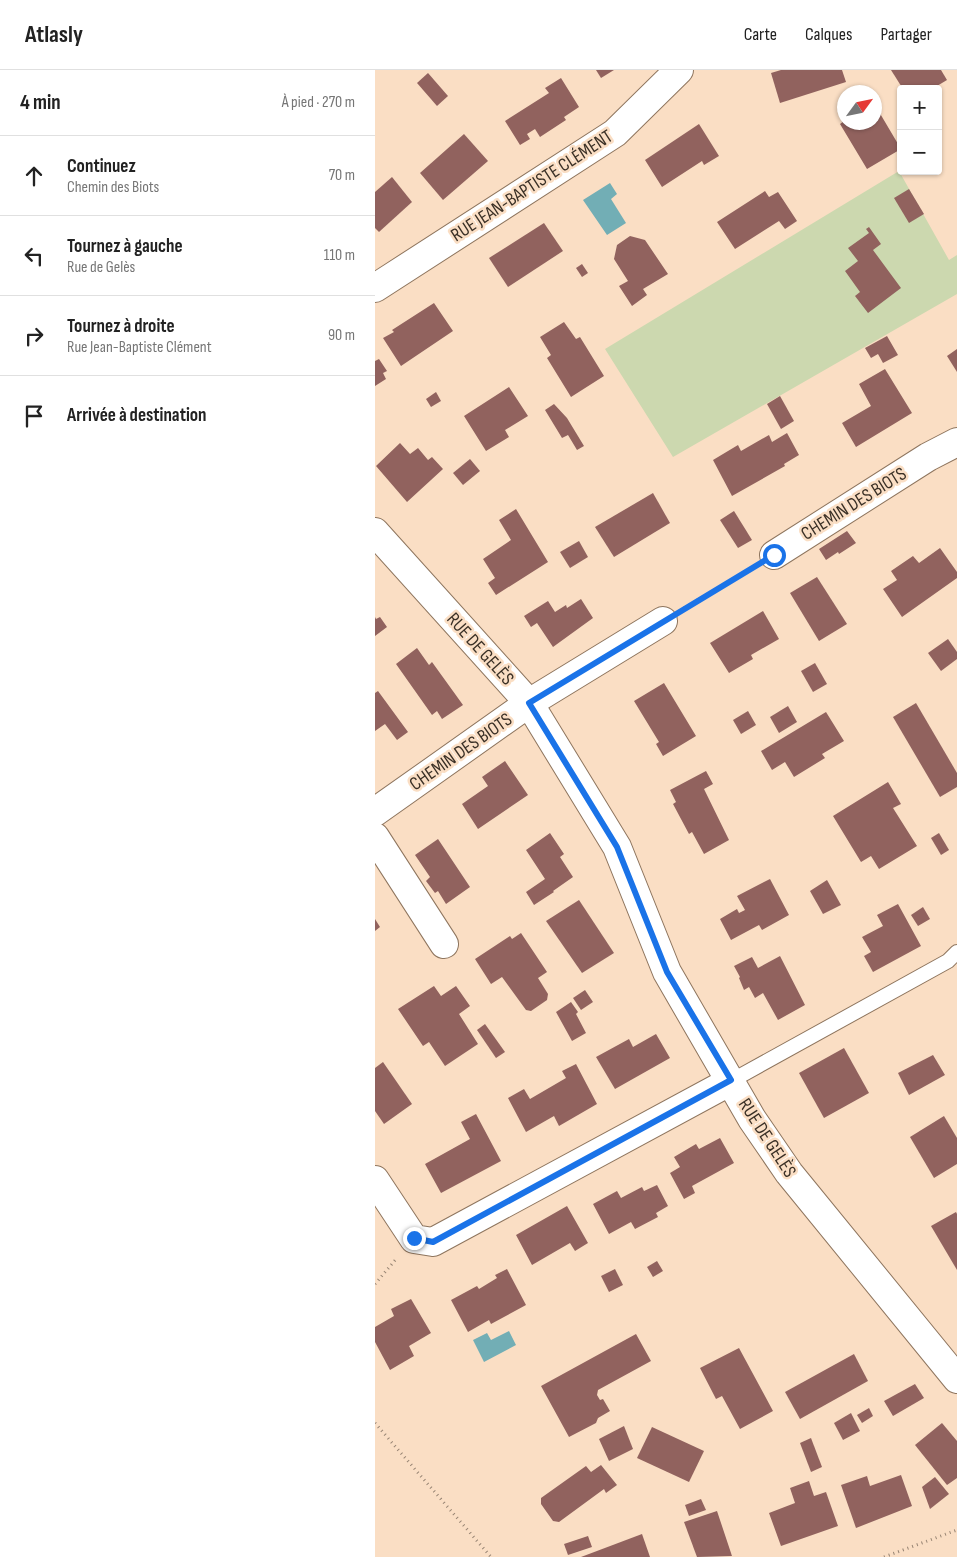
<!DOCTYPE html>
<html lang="fr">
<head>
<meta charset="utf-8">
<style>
	body { margin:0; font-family:"Sofia Sans Condensed",sans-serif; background:#f2f2f2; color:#222 }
	.controls { position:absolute; right:15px; top:15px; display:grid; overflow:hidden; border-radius:5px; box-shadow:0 1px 4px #0004 }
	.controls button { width:45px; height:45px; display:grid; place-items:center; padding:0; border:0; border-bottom:1px solid #e0e0e0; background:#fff; color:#222; font:25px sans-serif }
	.compass { position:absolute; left:462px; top:15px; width:45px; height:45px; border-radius:50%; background:#fff; box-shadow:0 1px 4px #0004; rotate:57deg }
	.stop { position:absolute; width:15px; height:15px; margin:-11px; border:4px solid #1a73e8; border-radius:50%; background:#fff }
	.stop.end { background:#1a73e8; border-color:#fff; box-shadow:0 1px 5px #0008 }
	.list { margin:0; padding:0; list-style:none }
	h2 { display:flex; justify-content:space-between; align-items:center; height:65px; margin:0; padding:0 20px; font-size:21px }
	h2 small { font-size:16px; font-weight:400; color:#767676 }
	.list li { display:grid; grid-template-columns:32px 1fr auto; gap:15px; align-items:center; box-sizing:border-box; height:80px; padding:0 20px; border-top:1px solid #e0e0e0 }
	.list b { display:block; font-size:19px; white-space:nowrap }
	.list p { margin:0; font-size:16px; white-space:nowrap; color:#767676 }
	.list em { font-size:16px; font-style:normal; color:#767676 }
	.icon { flex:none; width:28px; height:28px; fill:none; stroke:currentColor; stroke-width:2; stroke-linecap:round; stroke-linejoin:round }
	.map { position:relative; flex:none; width:582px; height:1487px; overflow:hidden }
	header { display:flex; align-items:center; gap:30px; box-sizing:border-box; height:70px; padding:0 25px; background:#fff; border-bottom:1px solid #e0e0e0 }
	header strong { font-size:24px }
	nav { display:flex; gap:28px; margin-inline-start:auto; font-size:18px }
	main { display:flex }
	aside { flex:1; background:#fff }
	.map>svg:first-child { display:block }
	.green { fill:#ccd8af }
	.water { fill:#72aeb5 }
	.building { fill:#91625e }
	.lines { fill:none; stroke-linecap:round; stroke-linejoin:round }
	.lane-casing { stroke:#8e755e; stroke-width:16 }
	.street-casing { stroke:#8e755e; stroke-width:30 }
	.path { stroke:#978473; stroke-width:3; stroke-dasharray:1 4; stroke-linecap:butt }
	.lane { stroke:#fff; stroke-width:14 }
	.street { stroke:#fff; stroke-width:28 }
	.route { stroke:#1a73e8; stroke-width:6 }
	.labels { text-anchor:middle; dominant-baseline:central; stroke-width:5; stroke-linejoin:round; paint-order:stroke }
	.street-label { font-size:19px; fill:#3a3026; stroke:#fadec4 }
</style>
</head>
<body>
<header>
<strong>Atlasly</strong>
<nav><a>Carte</a><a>Calques</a><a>Partager</a></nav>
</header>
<main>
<aside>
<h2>4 min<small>À pied · 270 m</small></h2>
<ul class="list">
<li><svg class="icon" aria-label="ahead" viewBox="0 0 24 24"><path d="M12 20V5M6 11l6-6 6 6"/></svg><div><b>Continuez</b><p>Chemin des Biots</p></div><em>70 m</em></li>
<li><svg class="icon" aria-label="left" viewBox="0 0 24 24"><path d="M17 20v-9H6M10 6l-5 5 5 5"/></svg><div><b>Tournez à gauche</b><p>Rue de Gelès</p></div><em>110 m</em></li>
<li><svg class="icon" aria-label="right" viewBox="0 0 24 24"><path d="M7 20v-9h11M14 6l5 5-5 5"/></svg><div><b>Tournez à droite</b><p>Rue Jean-Baptiste Clément</p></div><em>90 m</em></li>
<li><svg class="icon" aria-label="arrive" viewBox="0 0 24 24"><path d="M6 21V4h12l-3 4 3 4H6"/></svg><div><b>Arrivée à destination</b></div></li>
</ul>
</aside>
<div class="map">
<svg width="582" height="1487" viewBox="0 0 582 1487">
	<rect width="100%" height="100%" fill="#fadec4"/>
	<polygon class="green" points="524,101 574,190 582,185 582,224 298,387 230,279"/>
	<g class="water">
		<polygon points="235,113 242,124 236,129 251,153 232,165 208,130"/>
		<polygon points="134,1261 141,1275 109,1292 98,1270 112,1263 116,1270"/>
	</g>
	<g class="building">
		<polygon points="221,0 239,0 226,8"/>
		<polygon points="406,0 467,0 471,12 405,33 396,3"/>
		<polygon points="516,0 566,0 572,10 557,19 528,19"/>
		<polygon points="53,3 73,26 62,36 42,13"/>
		<polygon points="186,8 204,37 189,47 191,50 165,67 160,59 152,64 155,69 145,75 130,51 174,23 170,18"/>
		<polygon points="500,35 526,79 492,99 465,54 469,51 469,52 500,52"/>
		<polygon points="324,54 344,86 329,95 327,91 287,117 270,90"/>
		<polygon points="89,64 113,91 68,130 45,103"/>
		<polygon points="17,107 37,132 4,162 0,158 0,122"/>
		<polygon points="534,119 549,144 534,153 519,128"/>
		<polygon points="390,121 394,127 403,122 422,151 410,159 404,151 360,179 342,152"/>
		<polygon points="169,153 188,181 133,217 114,188"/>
		<polygon points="494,157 506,174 498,180 526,218 493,243 480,226 485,222 470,201 483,191 473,178 494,163 491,159"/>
		<polygon points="255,166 270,170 293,204 268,219 272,225 257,236 244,216 253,211 239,189 242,175"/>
		<polygon points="207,194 213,203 207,207 201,198"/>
		<polygon points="59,233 78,261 26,296 8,268 19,262 17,260"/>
		<polygon points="189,252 201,269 205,267 229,306 196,327 172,288 176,285 165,267"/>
		<polygon points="512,266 523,285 508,293 503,284 496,288 490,278"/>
		<polygon points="582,279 582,302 572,286"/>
		<polygon points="4,289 12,301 8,303 11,309 0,316 0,291"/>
		<polygon points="510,299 537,343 481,377 467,353 496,336 484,314"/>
		<polygon points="134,317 153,346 130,360 134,367 111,381 89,346"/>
		<polygon points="61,322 66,331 56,337 51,329"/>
		<polygon points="405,326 419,351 406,359 392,334"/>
		<polygon points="179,334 192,348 209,376 202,380 193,365 187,368 170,340"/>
		<polygon points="412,363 424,385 409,394 410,396 357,426 338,390 363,375 366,381 394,365 397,372"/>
		<polygon points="25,373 35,384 43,378 53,390 57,387 68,399 32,432 1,396"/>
		<polygon points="95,389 105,401 88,415 78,403"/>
		<polygon points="278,423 295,453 239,487 220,457"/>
		<polygon points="141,439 173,492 121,525 113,513 120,508 108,489 136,470 124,450"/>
		<polygon points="359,441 377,470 363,478 345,450"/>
		<polygon points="472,461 481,473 464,484 463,482 451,490 444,479"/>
		<polygon points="204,471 213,487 195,498 185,482"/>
		<polygon points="565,478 582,502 582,508 527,547 508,519 522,510 516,501 538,486 544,493"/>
		<polygon points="442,507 472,554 444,571 415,523"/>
		<polygon points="206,529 218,548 178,577 162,553 156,557 149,546 173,531 180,542 191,535 192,538"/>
		<polygon points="388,541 404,569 376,585 378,589 354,603 335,573"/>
		<polygon points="0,547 1,549 5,547 12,557 0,566"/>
		<polygon points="573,569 582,582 582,589 566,601 553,583"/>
		<polygon points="42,578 54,595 57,592 88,635 67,649 62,641 57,645 21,594"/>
		<polygon points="440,593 452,614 438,622 426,601"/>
		<polygon points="289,613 321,666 288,686 281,674 284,672 259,631"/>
		<polygon points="3,621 33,662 22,670 10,654 0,661 0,623"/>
		<polygon points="541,633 582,703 582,717 565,727 518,647"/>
		<polygon points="413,636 422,652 404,663 395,647"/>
		<polygon points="373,641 381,655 366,664 358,650"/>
		<polygon points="451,642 469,671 447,684 450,688 419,707 410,692 397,700 386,681"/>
		<polygon points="130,691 153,725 103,759 87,734 113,716 107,707"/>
		<polygon points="331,701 338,714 329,719 354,770 329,784 317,762 314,764 298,734 301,732 295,720"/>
		<polygon points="513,712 526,734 518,738 542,776 504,799 496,786 486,792 458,746"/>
		<polygon points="175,763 189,784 185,787 198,807 178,821 179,822 159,835 151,822 170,809 151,780"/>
		<polygon points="564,763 574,780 566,785 556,768"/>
		<polygon points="63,769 95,817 71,834 63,821 60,823 51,811 55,807 40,785"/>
		<polygon points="395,809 414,845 387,860 384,855 356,870 345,849 362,839 364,843 370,840 362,826"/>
		<polygon points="452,810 466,835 448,844 435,821"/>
		<polygon points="204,830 239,883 207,903 171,851"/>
		<polygon points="523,834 546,876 498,902 489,886 496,882 487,867 508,856 502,845"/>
		<polygon points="548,837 555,849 543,856 536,845"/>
		<polygon points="0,849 5,857 0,861"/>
		<polygon points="146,863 172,902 163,908 173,924 172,930 156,941 151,940 127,907 116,914 100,889 135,866 137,869"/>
		<polygon points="405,886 430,935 403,950 388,923 380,928 374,917 369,920 364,908 365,907 359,896 377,887 383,898"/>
		<polygon points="59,916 66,926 81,916 95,936 84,944 103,974 70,996 54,972 48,976 23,939"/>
		<polygon points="210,920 218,932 206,940 198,928"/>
		<polygon points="196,932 203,942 201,944 211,963 197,971 181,942"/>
		<polygon points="110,954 130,982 121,988 102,960"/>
		<polygon points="281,964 295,988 240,1019 221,987 254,969 258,977"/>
		<polygon points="469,978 494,1023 449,1048 424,1003"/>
		<polygon points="558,985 570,1005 534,1025 523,1003"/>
		<polygon points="8,992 37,1034 9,1054 0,1041 0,998"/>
		<polygon points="201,994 222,1034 184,1056 179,1046 151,1062 133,1028 149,1019 155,1029 191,1008 187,1001"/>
		<polygon points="101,1044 126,1091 66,1123 50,1094 95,1069 86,1052"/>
		<polygon points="569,1046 582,1068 582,1094 559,1108 535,1067"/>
		<polygon points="345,1068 359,1093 317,1116 320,1123 309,1129 295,1103 305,1097 299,1087 321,1074 324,1079"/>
		<polygon points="282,1115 293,1136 281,1143 283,1147 260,1159 256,1152 234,1164 218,1134 242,1121 246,1128 267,1117 269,1121"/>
		<polygon points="192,1136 213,1173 200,1181 195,1173 157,1195 141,1165"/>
		<polygon points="581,1142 582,1144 582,1200 556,1156"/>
		<polygon points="282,1191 288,1201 278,1207 272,1197"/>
		<polygon points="132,1199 151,1235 116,1254 114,1250 93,1262 76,1230 102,1216 104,1219 122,1208 120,1205"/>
		<polygon points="240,1199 248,1215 234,1222 226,1206"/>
		<polygon points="36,1229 56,1263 34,1276 39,1286 15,1300 0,1272 0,1257 19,1246 16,1239"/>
		<polygon points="261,1264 276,1291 223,1320 222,1325 225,1330 228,1329 235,1341 223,1348 221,1353 194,1367 166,1316"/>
		<polygon points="364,1278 398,1341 365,1359 347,1326 341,1329 325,1298"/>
		<polygon points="479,1284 493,1311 425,1349 410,1322"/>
		<polygon points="540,1314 549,1328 518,1346 509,1331"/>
		<polygon points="494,1338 498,1346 487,1353 482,1345"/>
		<polygon points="476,1343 485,1361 468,1370 459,1353"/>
		<polygon points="567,1353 582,1371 582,1408 572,1415 540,1375"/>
		<polygon points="249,1356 258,1379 234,1391 224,1369"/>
		<polygon points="277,1357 329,1381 314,1412 262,1388"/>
		<polygon points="436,1368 447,1397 436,1402 425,1373"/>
		<polygon points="226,1395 242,1415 231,1423 229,1419 184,1452 178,1451 166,1434 166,1428 211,1396 216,1402"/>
		<polygon points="526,1405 537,1436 481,1458 466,1415 492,1406 495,1416"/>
		<polygon points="560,1407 574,1424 555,1439 547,1417"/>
		<polygon points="434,1411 439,1426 451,1422 463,1456 406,1476 394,1443 420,1433 415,1418"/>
		<polygon points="326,1429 331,1440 314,1446 310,1435"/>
		<polygon points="342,1441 357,1486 322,1487 309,1452"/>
		<polygon points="267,1464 275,1487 206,1487"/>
		<polygon points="213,1466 217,1477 193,1485 189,1474"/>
	</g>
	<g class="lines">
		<g class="lane-casing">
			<polyline id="lane" points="356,1011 573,891 582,882"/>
		</g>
		<g class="street-casing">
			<g id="street">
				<polyline points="0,218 240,63 304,0"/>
				<polyline points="0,462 154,633 242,777 292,902 377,1049 414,1103 582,1309"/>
				<polyline points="399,485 553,387 582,372"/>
				<polyline points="0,742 154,633 288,551"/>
				<polyline points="0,767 69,874"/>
				<polyline points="0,1110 39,1169 58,1172 356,1011"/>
			</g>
		</g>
		<g class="path">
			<polyline points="309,538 377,498"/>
			<polyline points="0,1214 22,1188"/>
			<polyline points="0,1353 116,1487"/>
			<polyline points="509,1487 582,1460"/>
		</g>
		<use href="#lane" class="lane"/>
		<use href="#street" class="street"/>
	</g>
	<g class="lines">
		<polyline class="route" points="39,1168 58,1172 356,1010 292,902 242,777 154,633 399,485"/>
	</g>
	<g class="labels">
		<g class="street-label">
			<text transform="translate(157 116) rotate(-33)">RUE JEAN-BAPTISTE CLÉMENT</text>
			<text transform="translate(479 434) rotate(-32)">CHEMIN DES BIOTS</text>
			<text transform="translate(105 579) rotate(48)">RUE DE GELÈS</text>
			<text transform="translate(86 682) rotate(-35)">CHEMIN DES BIOTS</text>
			<text transform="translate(392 1068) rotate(57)">RUE DE GELÈS</text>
		</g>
	</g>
</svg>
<div class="controls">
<button>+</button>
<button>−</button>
</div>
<svg class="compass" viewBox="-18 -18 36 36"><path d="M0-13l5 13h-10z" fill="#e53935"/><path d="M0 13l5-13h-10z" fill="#767676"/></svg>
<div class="stop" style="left:399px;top:485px"></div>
<div class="stop end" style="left:39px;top:1168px"></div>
</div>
</main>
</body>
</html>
